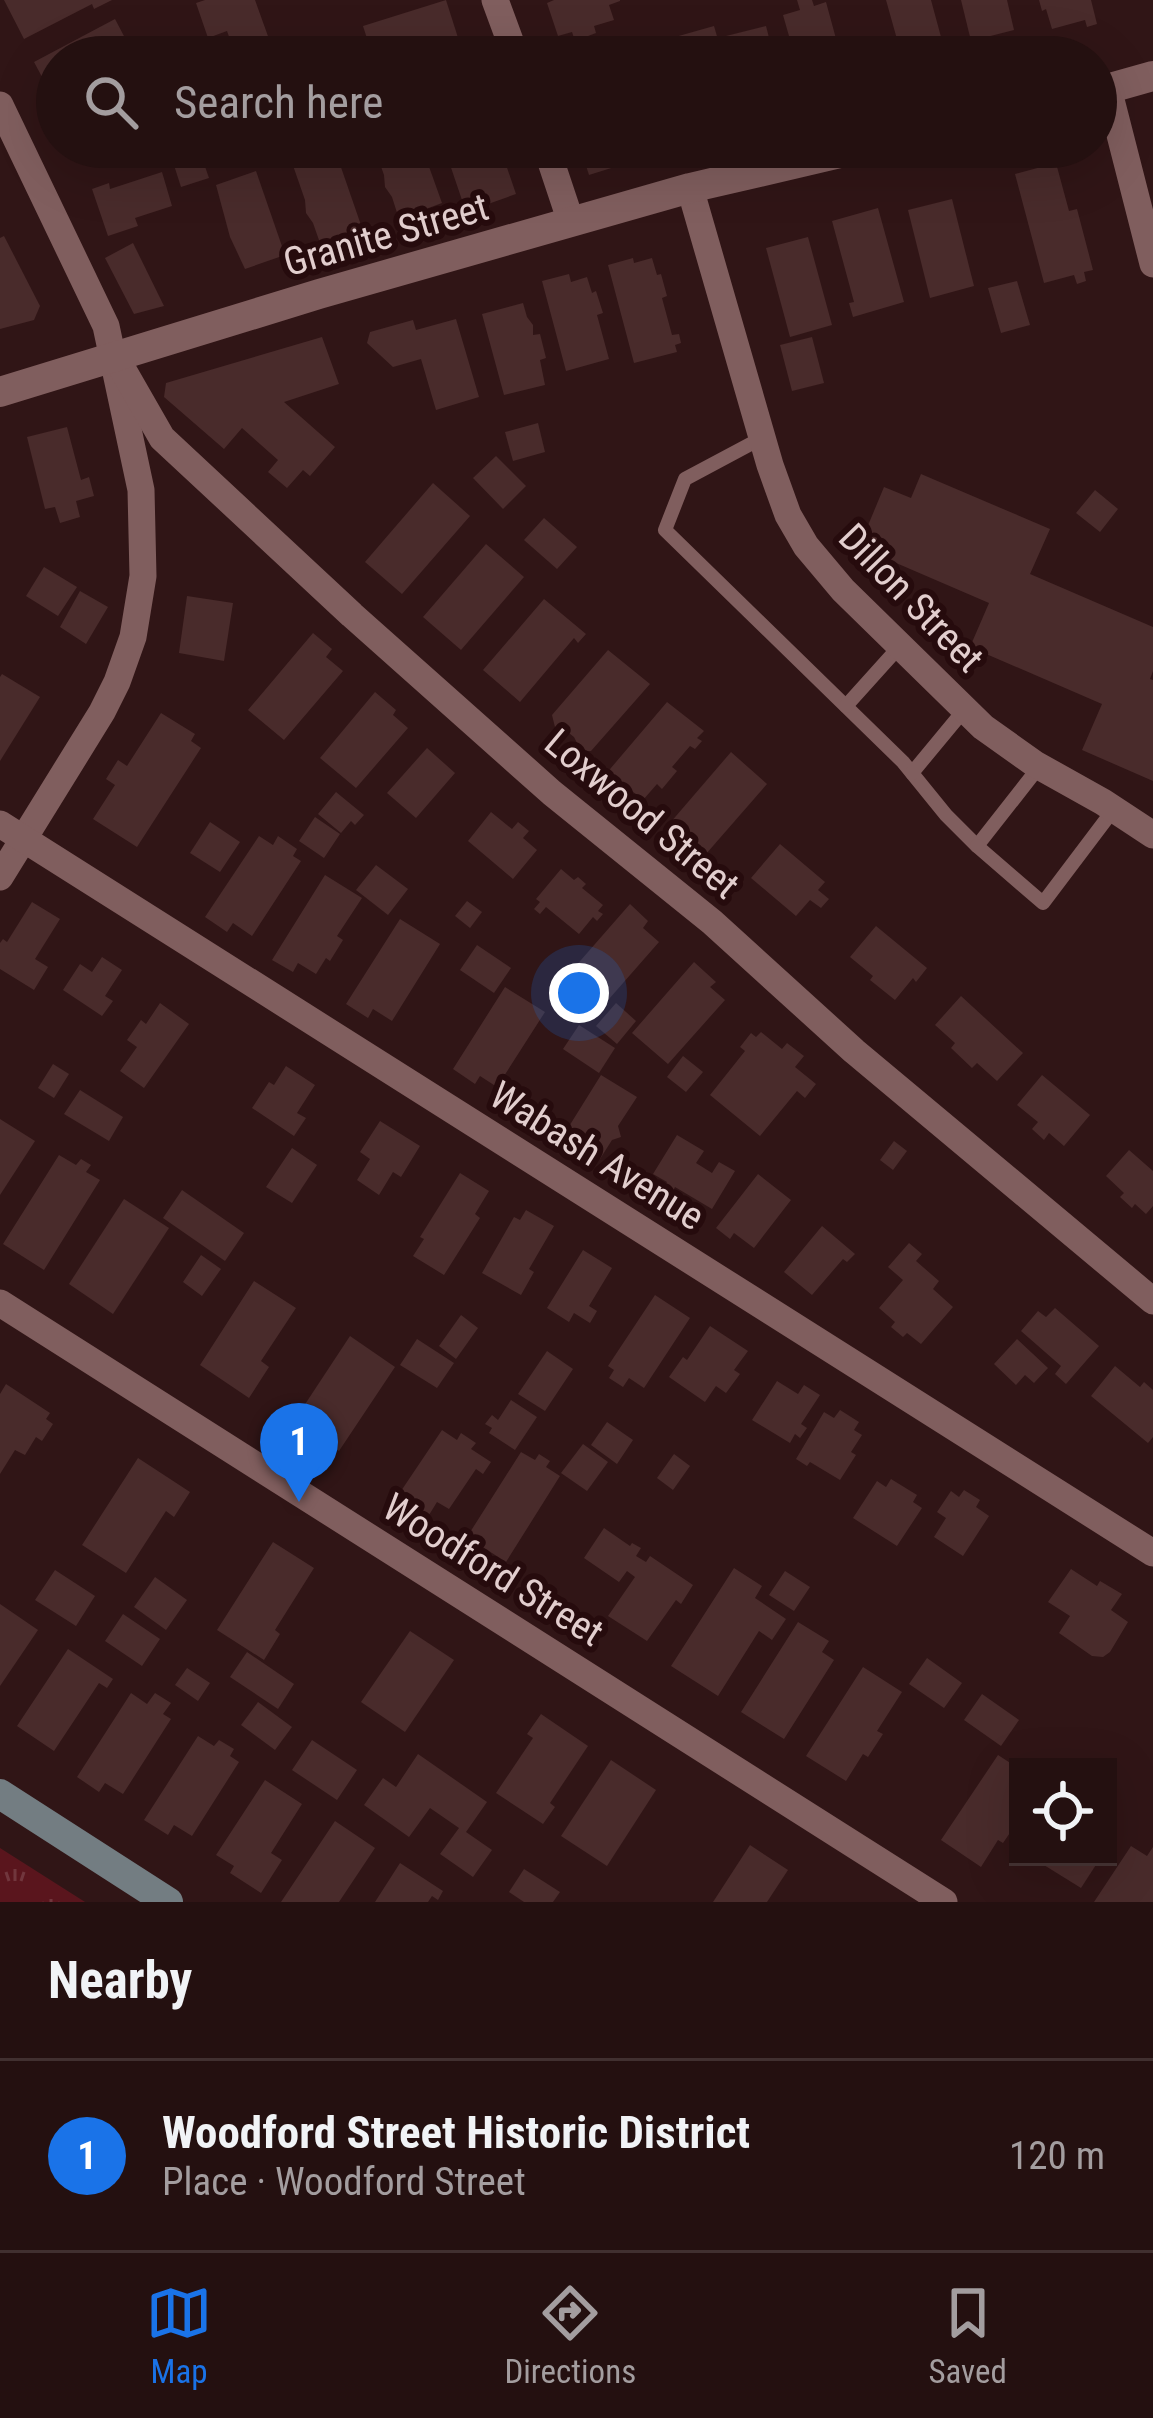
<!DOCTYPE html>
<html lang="en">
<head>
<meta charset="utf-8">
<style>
	body { margin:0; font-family:"Roboto Condensed",sans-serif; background:#301e1e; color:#f1f3f6 }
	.controls { position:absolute; right:36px; bottom:36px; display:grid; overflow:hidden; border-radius:0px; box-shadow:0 12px 48px #0002 }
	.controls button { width:108px; height:108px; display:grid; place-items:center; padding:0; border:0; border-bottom:3px solid #413030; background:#241010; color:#f1f3f6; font:60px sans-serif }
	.you { position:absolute; left:579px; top:993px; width:42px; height:42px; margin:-30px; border:9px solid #fff; border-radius:50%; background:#1a73e8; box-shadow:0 0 0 18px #1a73e833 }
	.badge { display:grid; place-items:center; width:78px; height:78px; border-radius:50%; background:#1a73e8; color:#fff; font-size:39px; font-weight:700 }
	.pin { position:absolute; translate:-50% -99px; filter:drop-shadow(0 3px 6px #0008) }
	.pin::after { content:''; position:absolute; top:63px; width:42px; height:36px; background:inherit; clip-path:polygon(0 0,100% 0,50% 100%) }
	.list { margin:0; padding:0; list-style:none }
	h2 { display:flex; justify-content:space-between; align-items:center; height:156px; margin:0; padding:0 48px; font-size:51px }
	h2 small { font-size:39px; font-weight:400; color:#a39d9f }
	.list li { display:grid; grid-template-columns:78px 1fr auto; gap:36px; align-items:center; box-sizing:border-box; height:192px; padding:0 48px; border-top:3px solid #413030 }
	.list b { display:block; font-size:45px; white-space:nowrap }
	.list p { margin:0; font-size:39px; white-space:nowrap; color:#a39d9f }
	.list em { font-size:39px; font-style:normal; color:#a39d9f }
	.icon { flex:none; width:66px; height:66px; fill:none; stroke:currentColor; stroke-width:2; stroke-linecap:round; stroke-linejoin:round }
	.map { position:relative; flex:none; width:1153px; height:1902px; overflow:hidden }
	.search { position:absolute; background:#241010; box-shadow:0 12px 48px #0002; left:36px; right:36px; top:36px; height:132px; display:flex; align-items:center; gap:30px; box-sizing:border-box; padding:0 42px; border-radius:66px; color:#a39d9f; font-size:45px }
	.sheet { height:348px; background:#241010 }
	nav { display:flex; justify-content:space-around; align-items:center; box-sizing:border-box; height:168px; border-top:3px solid #413030; background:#241010; font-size:33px; color:#a39d9f }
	nav a { display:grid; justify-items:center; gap:6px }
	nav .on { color:#1a73e8 }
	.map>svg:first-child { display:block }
	.grass { fill:url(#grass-tufts) }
	.building { fill:#492b2b }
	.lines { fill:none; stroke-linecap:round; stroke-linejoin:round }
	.service { stroke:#805e5e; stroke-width:14 }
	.minor { stroke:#805e5e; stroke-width:27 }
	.tertiary { stroke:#805e5e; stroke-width:30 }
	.secondary { stroke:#737d82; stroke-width:30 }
	.labels { text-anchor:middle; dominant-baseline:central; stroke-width:12; stroke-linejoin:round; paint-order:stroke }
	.street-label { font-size:39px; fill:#e2cece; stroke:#260b0d }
</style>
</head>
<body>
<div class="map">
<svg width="1153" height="1902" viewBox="0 0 1153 1902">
	<defs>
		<pattern id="grass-tufts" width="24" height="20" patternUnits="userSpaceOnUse" patternTransform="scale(3)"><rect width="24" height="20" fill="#5a151d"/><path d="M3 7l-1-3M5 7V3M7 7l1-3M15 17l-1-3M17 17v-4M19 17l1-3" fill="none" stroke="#71363d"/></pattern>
	</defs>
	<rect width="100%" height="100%" fill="#301516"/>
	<polygon class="grass" points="0,1848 85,1902 0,1902"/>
	<g class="building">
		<polygon points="4,0 112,0 94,9 92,4 24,39"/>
		<polygon points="205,0 255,0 269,39 234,51 227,31 208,38 196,3"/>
		<polygon points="446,0 460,44 419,57 373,57 363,26"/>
		<polygon points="554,0 620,0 620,1 609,5 614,20 594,26 596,33 575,41 572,32 558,36 547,3"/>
		<polygon points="797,0 812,0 814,6 826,2 841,57 795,57 783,15 800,10"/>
		<polygon points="886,0 931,0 944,48 919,55 919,57 902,57"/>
		<polygon points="961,0 1007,0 1014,30 971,41"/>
		<polygon points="1039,0 1091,0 1097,24 1087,27 1085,20 1052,29 1046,9 1042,11"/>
		<polygon points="115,19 135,57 57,57 57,105 34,62"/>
		<polygon points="714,26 723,57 680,57 675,37"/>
		<polygon points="766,26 774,57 731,57 726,36"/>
		<polygon points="302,38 309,57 252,57 252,56"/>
		<polygon points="86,147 151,147 151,148 120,159 117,151 91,161"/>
		<polygon points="310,147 334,147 362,228 320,243 313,223 306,213 305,200 289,154"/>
		<polygon points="374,147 422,147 442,203 399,219 392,197 385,187 384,175"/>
		<polygon points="444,147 500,147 516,194 474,209 471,200 463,203"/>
		<polygon points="580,147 615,147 621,165 589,175"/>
		<polygon points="199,149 209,178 181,187 172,159"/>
		<polygon points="1056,163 1069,211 1077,209 1093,270 1084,272 1086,281 1077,284 1074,275 1044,283 1015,174"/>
		<polygon points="256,171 285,255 245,269 230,237 216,185"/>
		<polygon points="162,172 172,206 135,218 138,226 108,236 92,189 109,183 110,189"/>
		<polygon points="952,199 974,286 930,298 908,210"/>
		<polygon points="878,208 904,302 853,317 849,303 854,302 832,221"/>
		<polygon points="4,236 40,306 34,320 0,329 0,238"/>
		<polygon points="808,237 832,325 790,337 766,248"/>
		<polygon points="133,243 164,306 134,314 105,258"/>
		<polygon points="633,258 634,263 652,258 657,275 661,274 667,296 662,298 672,335 679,334 681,343 675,345 677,352 634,363 608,265"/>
		<polygon points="569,274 571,282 587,277 592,293 596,291 603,313 597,315 609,359 566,371 542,281"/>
		<polygon points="1017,281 1030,325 1001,333 988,288"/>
		<polygon points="523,303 527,317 533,325 533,335 540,334 546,358 540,360 545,385 504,395 482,314"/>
		<polygon points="456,319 479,397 436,410 421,359 393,367 367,343 370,332 413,320 416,330"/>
		<polygon points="322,337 339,384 284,402 335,447 310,476 303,470 287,488 268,472 278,460 242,428 224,449 164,397 166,383"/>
		<polygon points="812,337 824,383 792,391 780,345"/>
		<polygon points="538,423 545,452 513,461 505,432"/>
		<polygon points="67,427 81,480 89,477 94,496 76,501 80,517 60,523 55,507 45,509 27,437"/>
		<polygon points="496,456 526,486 503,509 473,478"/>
		<polygon points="921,474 1050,529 1030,574 1153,627 1153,671 1150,679 1153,680 1153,781 1082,750 1102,704 970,647 989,603 859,547 884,487 911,498"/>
		<polygon points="433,483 470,516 402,594 365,562"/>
		<polygon points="1095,490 1118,509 1100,532 1076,513"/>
		<polygon points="544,518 577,547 557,569 524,540"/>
		<polygon points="486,544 524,577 461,650 423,617"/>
		<polygon points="44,567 77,587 58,616 26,596"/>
		<polygon points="80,591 108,607 86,644 60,627"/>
		<polygon points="187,596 233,603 224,661 179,653"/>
		<polygon points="544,599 586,634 578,643 574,638 520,702 483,670"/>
		<polygon points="313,633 332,649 326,657 343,671 284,740 248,710"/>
		<polygon points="608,650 650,684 591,751 587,751 578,745 574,737 565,730 555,727 552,715"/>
		<polygon points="2,674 40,697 0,761 0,677"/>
		<polygon points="375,692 396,710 393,715 408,728 356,788 320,758"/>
		<polygon points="667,702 704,731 697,738 702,741 695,749 690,746 672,767 677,771 662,789 657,784 643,800 621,782 618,786 605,775"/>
		<polygon points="161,713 195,734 191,741 201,748 137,847 93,819 115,785 106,779 118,760 127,766"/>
		<polygon points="427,748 455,773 416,818 387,793"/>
		<polygon points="731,752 767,784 706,854 670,823"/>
		<polygon points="336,792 364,815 355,825 351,821 341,833 318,814"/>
		<polygon points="491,812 512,829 518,822 529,831 523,838 537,850 513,879 468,841"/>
		<polygon points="315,817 340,834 324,858 299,841"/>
		<polygon points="210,822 240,842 220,872 190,853"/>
		<polygon points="259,836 273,845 278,836 297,849 293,856 301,861 252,936 233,923 227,932 205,917"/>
		<polygon points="780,844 825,882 818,890 829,899 821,908 810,900 796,916 751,878"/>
		<polygon points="376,865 408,889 388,915 356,890"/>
		<polygon points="561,869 574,880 578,877 586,884 582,888 603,905 598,911 603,914 597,921 593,917 579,934 546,907 540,914 534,909 540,902 536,899"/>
		<polygon points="325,875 362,898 337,936 343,940 330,961 326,958 316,974 298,963 293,972 272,960"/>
		<polygon points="467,901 482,912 470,928 455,916"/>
		<polygon points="32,902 60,919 35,959 48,967 34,990 0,969 0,943 3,939 7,942"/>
		<polygon points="630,904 648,921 643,928 659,942 602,1007 567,976"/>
		<polygon points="400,919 440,944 392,1021 373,1009 368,1018 346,1004"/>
		<polygon points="876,926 927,968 916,982 913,978 895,1000 870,980 873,976 850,957"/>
		<polygon points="477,945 511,968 494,993 460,970"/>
		<polygon points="102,957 122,970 105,996 113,1001 102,1016 63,990 80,964 92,972"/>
		<polygon points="694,962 716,982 710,987 725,1000 668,1064 632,1033"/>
		<polygon points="505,987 545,1012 497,1087 480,1076 475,1084 453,1069"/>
		<polygon points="961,996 1023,1053 997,1081 977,1063 972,1068 951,1048 955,1043 935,1025"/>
		<polygon points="160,1003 189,1024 144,1088 120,1071 137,1047 127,1040 141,1020 146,1024"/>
		<polygon points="616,1003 636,1021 617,1044 596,1026"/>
		<polygon points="579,1025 615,1048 599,1073 563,1049"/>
		<polygon points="761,1032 782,1049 787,1043 804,1056 795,1067 816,1084 805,1098 797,1091 760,1136 710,1095 745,1051 740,1047 751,1033 756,1037"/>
		<polygon points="683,1056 703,1072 686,1092 667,1077"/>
		<polygon points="53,1064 69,1074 54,1098 38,1088"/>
		<polygon points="286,1066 315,1085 297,1113 306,1118 294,1136 252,1108 269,1082 274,1085"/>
		<polygon points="601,1075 637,1097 618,1126 621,1137 612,1140 600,1159 563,1136"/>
		<polygon points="1042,1075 1090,1115 1064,1146 1049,1133 1044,1140 1032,1129 1038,1122 1017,1105"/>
		<polygon points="80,1090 123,1117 109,1141 64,1114"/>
		<polygon points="0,1119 35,1141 0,1195"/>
		<polygon points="380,1121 420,1146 401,1177 393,1172 379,1195 357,1180 370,1159 360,1152"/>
		<polygon points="677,1135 704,1151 696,1163 712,1173 719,1162 735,1171 712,1209 675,1187 673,1191 665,1186 667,1182 653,1174"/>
		<polygon points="894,1141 907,1151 893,1170 880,1160"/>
		<polygon points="292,1148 317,1165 292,1203 266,1187"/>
		<polygon points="1129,1150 1153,1171 1153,1206 1146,1214 1135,1204 1132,1208 1120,1197 1124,1193 1106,1176"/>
		<polygon points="59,1155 76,1165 81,1159 91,1165 86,1172 100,1180 44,1270 3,1244"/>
		<polygon points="460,1173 489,1191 475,1214 480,1218 444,1275 413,1256 424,1239 420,1237"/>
		<polygon points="758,1174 791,1200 754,1248 734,1233 730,1239 716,1228"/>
		<polygon points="182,1190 244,1233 225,1261 163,1218"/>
		<polygon points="124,1199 169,1228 113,1314 69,1284"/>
		<polygon points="526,1210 554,1226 529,1269 534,1272 521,1295 482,1273 514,1217 520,1220"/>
		<polygon points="822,1226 855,1254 847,1262 843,1259 812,1295 784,1272"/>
		<polygon points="909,1243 922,1254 916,1261 939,1281 933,1289 953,1307 921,1344 907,1333 903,1337 891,1327 895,1322 879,1308 903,1280 888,1267"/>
		<polygon points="583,1250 612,1268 589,1306 597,1311 590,1323 574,1313 569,1322 547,1308"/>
		<polygon points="201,1255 221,1269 202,1296 183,1282"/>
		<polygon points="254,1281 296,1308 261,1361 269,1367 249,1398 200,1365"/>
		<polygon points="655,1295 690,1318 644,1388 629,1378 623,1387 609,1378 614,1370 608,1366"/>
		<polygon points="1055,1308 1099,1346 1066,1384 1055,1374 1061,1366 1021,1331 1038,1311 1046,1317"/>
		<polygon points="461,1315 478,1328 456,1359 439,1346"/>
		<polygon points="710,1326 748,1351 734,1370 740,1374 726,1393 716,1386 705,1402 669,1377 683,1357 687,1360"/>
		<polygon points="350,1336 395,1367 339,1451 294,1421"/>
		<polygon points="417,1339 454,1363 437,1388 400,1365"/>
		<polygon points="1017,1339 1048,1368 1034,1383 1025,1375 1016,1385 994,1364"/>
		<polygon points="547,1351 573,1369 545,1411 518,1394"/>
		<polygon points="1115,1366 1140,1387 1144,1382 1153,1390 1153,1437 1148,1443 1091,1396"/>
		<polygon points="777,1381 798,1394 804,1385 820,1395 801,1424 807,1428 800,1438 795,1434 790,1443 752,1420"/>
		<polygon points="6,1384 50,1413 46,1419 53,1424 42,1441 36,1437 25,1455 15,1450 0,1474 0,1394"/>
		<polygon points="511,1400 537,1417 515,1450 489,1433 492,1428 485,1424 492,1415 498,1420"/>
		<polygon points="840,1410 859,1422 854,1430 862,1435 851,1452 856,1455 840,1480 810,1462 807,1466 796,1459 824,1412 834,1418"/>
		<polygon points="607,1422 633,1440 617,1464 591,1445"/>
		<polygon points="442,1430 457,1440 461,1433 476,1443 471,1449 491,1462 483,1474 476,1469 449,1509 437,1502 429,1515 399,1494"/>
		<polygon points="583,1444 608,1462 587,1491 561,1473"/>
		<polygon points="521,1452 535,1460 539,1454 550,1461 546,1467 560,1476 506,1562 467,1537"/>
		<polygon points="674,1454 690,1466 673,1490 657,1478"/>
		<polygon points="138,1458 190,1492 174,1517 166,1511 126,1573 82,1545"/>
		<polygon points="891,1479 917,1495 913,1502 922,1508 897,1546 853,1518 877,1481 886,1487"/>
		<polygon points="964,1490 980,1500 976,1507 989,1516 963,1556 934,1537 946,1518 937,1512 951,1491 959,1497"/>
		<polygon points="604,1528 630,1546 632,1543 641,1548 636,1556 646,1562 650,1556 693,1585 681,1604 676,1600 647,1641 608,1616 635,1577 627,1571 619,1582 584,1558"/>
		<polygon points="273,1542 314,1568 275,1630 280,1634 264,1660 217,1630"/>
		<polygon points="734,1568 762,1586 755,1598 786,1619 772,1640 759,1631 718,1696 671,1666"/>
		<polygon points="1071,1569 1097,1586 1100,1581 1122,1594 1111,1610 1128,1622 1110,1652 1103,1657 1092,1656 1059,1633 1070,1616 1048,1602"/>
		<polygon points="55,1570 95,1596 76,1626 35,1600"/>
		<polygon points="785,1571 810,1587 794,1611 769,1595"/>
		<polygon points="155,1577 187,1600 166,1630 134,1607"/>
		<polygon points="0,1604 38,1630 0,1686"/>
		<polygon points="123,1614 160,1639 142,1666 105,1641"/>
		<polygon points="798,1622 829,1641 822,1652 834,1660 784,1739 741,1712"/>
		<polygon points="410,1631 454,1660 405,1732 361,1702"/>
		<polygon points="68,1649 113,1679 107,1688 99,1683 54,1751 17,1726"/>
		<polygon points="247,1652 294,1684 278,1709 230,1677"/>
		<polygon points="927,1658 962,1683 944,1708 909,1684"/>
		<polygon points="863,1667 902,1692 877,1731 883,1734 868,1757 863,1754 846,1781 806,1756"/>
		<polygon points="187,1668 210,1683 198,1701 175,1685"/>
		<polygon points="131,1693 147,1704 155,1693 171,1703 163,1714 171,1719 123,1794 105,1783 99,1792 77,1777"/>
		<polygon points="982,1694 1019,1720 1001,1746 964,1720"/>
		<polygon points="258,1702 292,1727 275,1750 241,1725"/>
		<polygon points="541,1714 588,1746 550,1803 555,1807 543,1824 496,1793 533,1738 527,1734"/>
		<polygon points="198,1736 214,1746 219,1740 234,1749 230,1756 239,1762 192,1836 174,1825 168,1835 144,1820"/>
		<polygon points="312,1740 357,1770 337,1800 292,1770"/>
		<polygon points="418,1754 487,1802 466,1832 492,1850 473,1877 440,1854 459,1828 430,1808 409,1837 364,1805 383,1778 396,1787"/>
		<polygon points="998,1755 1018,1768 1018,1807 1013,1815 1018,1821 1003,1843 998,1840 981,1867 941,1840"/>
		<polygon points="611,1760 656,1790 607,1866 561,1836"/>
		<polygon points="265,1780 302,1804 271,1853 282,1860 261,1893 230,1873 234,1866 216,1855"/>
		<polygon points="335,1821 375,1848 339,1902 281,1902"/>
		<polygon points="750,1845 788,1870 767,1902 713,1902"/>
		<polygon points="1131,1846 1147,1856 1153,1847 1153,1902 1094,1902"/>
		<polygon points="1031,1857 1101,1857 1081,1888"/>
		<polygon points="400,1863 443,1891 438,1900 432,1896 428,1902 375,1902"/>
		<polygon points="524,1869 560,1892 553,1902 524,1902 509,1892"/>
	</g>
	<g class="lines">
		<g class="service">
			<polyline points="762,438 685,479 665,530 903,762 946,815 977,846 1039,767"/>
			<polyline points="846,706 900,646"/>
			<polyline points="912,773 965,709"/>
			<polyline points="977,846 1043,903 1114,809"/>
		</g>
		<g class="minor">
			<polyline points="495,0 516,57"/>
			<polyline points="1108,88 1153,264"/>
			<polyline points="0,105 106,326 141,490 143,576 133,637 117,682 102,712 0,877"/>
			<polyline points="546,147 571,222"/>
			<polyline points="690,188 770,465 788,515 806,546 843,590 983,727 1035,764 1103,802 1153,835"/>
			<polyline points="115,356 162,438 352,615 552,793 712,922 854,1051 1153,1301"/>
			<polyline points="0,824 1153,1553"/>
			<polyline points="0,1303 944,1902"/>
		</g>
		<g class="tertiary">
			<polyline points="1096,92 1153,76"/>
			<polyline points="0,392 319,294 690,188 866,147"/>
		</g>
		<polyline class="secondary" points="0,1794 168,1902"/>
	</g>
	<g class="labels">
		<g class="street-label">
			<text transform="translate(386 235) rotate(-16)">Granite Street</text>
			<text transform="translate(911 598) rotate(46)">Dillon Street</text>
			<text transform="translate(642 814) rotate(40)">Loxwood Street</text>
			<text transform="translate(597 1156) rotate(32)">Wabash Avenue</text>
			<text transform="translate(493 1570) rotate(32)">Woodford Street</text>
		</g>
	</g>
</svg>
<div class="controls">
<button><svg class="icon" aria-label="locate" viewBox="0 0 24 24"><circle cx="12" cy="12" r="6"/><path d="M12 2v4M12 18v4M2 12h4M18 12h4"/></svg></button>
</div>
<div class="you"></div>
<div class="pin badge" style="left:299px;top:1502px">1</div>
<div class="search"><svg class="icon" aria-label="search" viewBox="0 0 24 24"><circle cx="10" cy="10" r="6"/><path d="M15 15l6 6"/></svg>Search here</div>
</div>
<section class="sheet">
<h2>Nearby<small></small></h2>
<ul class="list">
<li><span class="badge">1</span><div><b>Woodford Street Historic District</b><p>Place · Woodford Street</p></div><em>120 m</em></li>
</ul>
</section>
<nav>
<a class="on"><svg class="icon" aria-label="map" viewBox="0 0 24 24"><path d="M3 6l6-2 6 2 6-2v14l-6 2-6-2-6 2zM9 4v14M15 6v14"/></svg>Map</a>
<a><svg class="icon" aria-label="directions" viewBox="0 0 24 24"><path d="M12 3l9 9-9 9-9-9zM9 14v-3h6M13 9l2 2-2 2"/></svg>Directions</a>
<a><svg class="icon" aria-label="saved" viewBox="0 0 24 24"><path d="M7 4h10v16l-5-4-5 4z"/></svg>Saved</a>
</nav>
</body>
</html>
